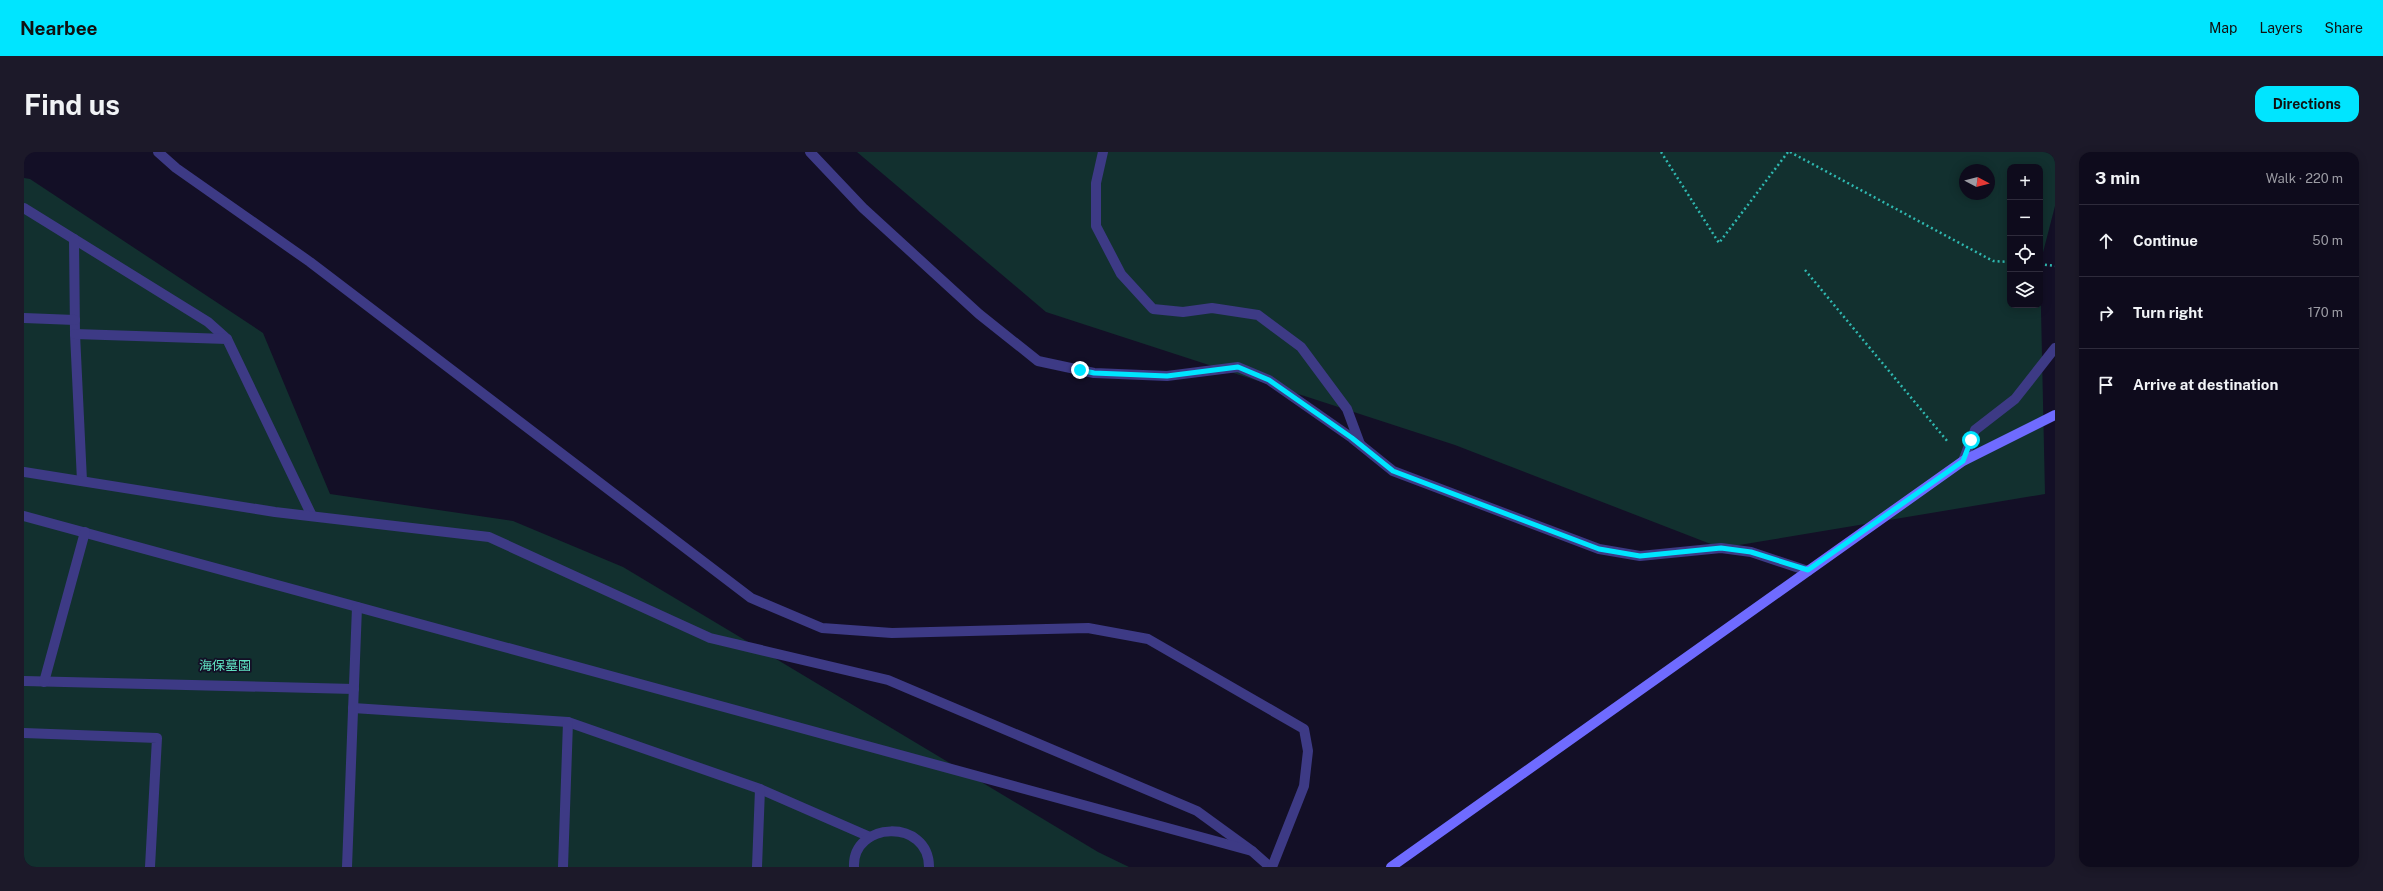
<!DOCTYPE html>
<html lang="en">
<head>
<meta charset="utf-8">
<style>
	body { margin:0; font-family:"Public Sans","Noto Sans JP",sans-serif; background:#1c1929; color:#f1f3f6 }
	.controls { position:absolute; right:12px; top:12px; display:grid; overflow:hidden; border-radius:8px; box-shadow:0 2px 10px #0003 }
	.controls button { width:36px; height:36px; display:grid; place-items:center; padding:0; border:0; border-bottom:1px solid #2e2b3b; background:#0e0b1c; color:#f1f3f6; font:20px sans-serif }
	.compass { position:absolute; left:1935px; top:12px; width:36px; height:36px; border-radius:50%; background:#0e0b1c; box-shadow:0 2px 10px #0003; rotate:97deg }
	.stop { position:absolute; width:12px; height:12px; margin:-9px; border:3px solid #00e5ff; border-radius:50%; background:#fff }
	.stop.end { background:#00e5ff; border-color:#fff; box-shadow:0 1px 4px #0008 }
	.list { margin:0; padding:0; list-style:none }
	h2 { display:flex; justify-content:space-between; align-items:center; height:52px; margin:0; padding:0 16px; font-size:17px }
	h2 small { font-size:13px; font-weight:400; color:#9b9ba3 }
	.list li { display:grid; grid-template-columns:26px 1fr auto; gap:12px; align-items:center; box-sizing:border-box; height:72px; padding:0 16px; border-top:1px solid #2e2b3b }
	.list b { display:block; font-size:15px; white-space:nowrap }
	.list em { font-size:13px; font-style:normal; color:#9b9ba3 }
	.icon { flex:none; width:22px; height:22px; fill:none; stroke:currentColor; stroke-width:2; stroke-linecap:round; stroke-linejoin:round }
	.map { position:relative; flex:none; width:2031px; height:715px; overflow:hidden; border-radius:12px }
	header { display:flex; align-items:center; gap:24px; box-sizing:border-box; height:56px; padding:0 20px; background:#00e5ff; color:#111 }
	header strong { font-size:19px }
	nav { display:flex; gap:22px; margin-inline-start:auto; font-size:14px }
	.intro { display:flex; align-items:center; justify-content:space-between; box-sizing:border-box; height:96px; padding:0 24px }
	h1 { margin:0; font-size:28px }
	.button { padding:10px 18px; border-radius:12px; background:#00e5ff; color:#111; font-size:14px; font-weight:700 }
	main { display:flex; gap:24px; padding:0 24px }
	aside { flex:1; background:#0e0b1c; border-radius:12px; box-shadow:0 2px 10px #0003 }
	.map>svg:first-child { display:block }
	.green { fill:#12302f; fill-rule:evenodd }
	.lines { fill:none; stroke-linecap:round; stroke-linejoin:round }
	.path { stroke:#2fb8b0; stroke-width:2.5; stroke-dasharray:2 3; stroke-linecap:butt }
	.lane { stroke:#3d3a85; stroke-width:10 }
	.street { stroke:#3d3a85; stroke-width:10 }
	.secondary { stroke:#6f6bff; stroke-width:10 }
	.route { stroke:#00e5ff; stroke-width:5 }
	.labels { text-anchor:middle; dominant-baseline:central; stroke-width:3.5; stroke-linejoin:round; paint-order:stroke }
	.park-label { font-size:13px; fill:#5fe0c0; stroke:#130f26 }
</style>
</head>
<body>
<header>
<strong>Nearbee</strong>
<nav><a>Map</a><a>Layers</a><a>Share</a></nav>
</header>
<div class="intro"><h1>Find us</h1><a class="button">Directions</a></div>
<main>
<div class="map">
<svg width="2031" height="715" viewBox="0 0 2031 715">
	<rect width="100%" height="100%" fill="#130f26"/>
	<g class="green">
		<path d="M833 0H2031V54L2016 112 2021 342 1697 396 1431 293 1022 160ZM1986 15H2016V153H1986ZM1941 18H1965V42H1941Z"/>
		<polygon points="0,26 6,27 239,181 306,342 489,369 599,415 1074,700 1105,715 0,715"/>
	</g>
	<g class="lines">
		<g class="path">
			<polyline points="1637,0 1695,91 1764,0"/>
			<polyline points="1766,0 1969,109 1986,110"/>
			<polyline points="2016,112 2031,114"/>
			<polyline points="1781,118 1924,290"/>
		</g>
		<g class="lane">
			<polyline points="0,56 184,170 203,187 288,364"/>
			<polyline points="50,87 51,182 58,329"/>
			<polyline points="0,166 51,168"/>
			<polyline points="51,182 203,187"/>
			<polyline points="0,320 251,360 465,385 686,486 864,528 1173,659 1228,699"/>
			<polyline points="0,364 1228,699 1246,715"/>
			<polyline points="0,529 330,537"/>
			<polyline points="20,530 61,380"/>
			<polyline points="329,556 544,570 736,637 846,685"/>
			<polyline points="323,715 333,455"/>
			<polyline points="539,715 544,570"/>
			<polyline points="733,715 736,637"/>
			<path d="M830 715C828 669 905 666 905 715"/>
		</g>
		<g class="street">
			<polyline points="134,0 152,16 286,110 727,446 798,476 868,481 1064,476 1124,487 1280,577 1284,599 1280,634 1248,715"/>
			<polyline points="786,0 839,56 955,162 1014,209 1070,221 1143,224 1214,215 1245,228 1328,286 1369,319 1575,397 1616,404 1697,396 1727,400 1784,419"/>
			<polyline points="1079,0 1072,31 1072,74 1097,122 1129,157 1159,160 1188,156 1234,163 1277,195 1323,257 1336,292"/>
			<polyline points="1939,309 1951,278 1991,247 2031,196"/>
			<polyline points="0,581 133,586 126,715"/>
		</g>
		<polyline class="secondary" points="1367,715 1939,309 2031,263"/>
	</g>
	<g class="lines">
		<polyline class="route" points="1056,218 1070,221 1143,224 1214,215 1245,228 1328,286 1369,319 1575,397 1616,404 1697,396 1727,400 1784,418 1939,309 1947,288"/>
	</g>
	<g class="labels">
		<g class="park-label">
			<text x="201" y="513">海保墓園</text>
		</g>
	</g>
</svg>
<div class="controls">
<button>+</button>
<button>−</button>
<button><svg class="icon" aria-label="locate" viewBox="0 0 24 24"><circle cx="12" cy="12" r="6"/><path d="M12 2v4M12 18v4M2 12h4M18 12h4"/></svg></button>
<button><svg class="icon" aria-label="layers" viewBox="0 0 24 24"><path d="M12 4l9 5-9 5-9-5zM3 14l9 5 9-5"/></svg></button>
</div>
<svg class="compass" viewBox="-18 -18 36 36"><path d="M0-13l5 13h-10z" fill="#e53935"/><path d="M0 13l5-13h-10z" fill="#9b9ba3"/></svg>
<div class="stop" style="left:1947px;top:288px"></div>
<div class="stop end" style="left:1056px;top:218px"></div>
</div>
<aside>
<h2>3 min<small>Walk · 220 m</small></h2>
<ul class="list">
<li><svg class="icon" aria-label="ahead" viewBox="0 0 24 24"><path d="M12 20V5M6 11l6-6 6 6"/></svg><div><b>Continue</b></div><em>50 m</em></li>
<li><svg class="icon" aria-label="right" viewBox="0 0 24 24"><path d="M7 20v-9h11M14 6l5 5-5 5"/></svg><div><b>Turn right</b></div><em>170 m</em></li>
<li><svg class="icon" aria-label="arrive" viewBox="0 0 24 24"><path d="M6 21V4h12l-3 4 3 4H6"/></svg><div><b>Arrive at destination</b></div></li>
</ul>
</aside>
</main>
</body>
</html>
